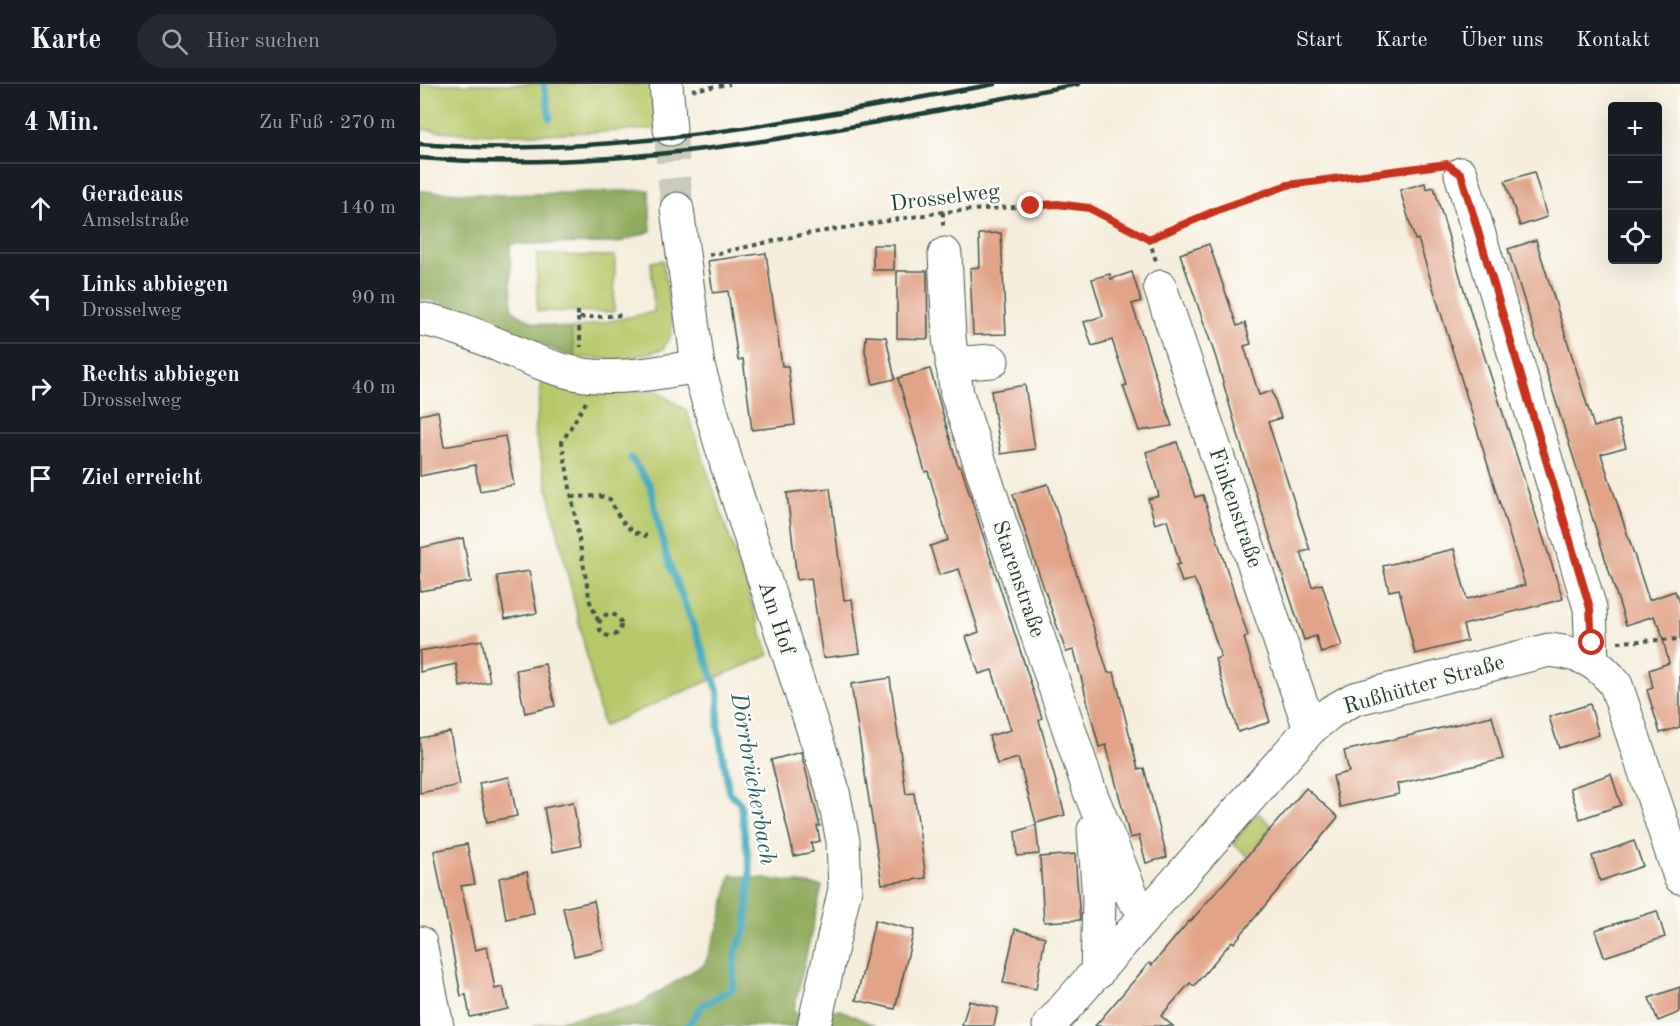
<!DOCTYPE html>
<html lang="de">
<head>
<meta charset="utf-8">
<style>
	body { margin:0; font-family:"Old Standard TT",serif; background:#242831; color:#f1f3f6 }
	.controls { position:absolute; right:18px; top:18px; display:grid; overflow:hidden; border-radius:6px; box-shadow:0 6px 24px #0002 }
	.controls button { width:54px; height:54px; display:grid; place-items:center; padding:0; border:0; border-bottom:2px solid #363941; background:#171b24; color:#f1f3f6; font:30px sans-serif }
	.stop { position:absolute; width:18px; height:18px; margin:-14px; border:4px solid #c8321e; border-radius:50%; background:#fff }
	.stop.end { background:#c8321e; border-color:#fff; box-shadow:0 2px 6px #0008 }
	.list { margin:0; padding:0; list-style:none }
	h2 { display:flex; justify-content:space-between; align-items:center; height:78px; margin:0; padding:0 24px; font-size:26px }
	h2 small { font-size:20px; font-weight:400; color:#9ea1a6 }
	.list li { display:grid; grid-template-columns:39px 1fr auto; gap:18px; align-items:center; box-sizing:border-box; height:90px; padding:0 24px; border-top:2px solid #363941 }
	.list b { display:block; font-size:22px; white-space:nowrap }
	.list p { margin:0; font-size:20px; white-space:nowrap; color:#9ea1a6 }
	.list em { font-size:20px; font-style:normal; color:#9ea1a6 }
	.icon { flex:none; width:33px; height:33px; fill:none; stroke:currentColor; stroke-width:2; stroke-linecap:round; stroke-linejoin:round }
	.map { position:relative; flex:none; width:1260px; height:942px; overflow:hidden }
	header { display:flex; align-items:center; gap:36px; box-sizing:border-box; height:84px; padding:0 30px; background:#171b24; border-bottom:2px solid #363941 }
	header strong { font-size:28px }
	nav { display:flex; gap:33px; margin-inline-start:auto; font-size:21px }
	.search { width:420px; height:54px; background:#242831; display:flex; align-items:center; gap:15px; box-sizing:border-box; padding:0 21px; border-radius:33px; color:#9ea1a6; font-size:22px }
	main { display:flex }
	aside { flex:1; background:#171b24 }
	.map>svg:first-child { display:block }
	.green { fill:#b7c86b; stroke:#6b8250; stroke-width:1.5 }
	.forest { fill:#91ac5f; stroke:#58744a; stroke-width:1.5 }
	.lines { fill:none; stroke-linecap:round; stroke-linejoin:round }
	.stream { stroke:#3ea9be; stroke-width:7 }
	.building { fill:#e1a488 }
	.minor-tunnel { stroke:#cacbba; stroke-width:33; stroke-dasharray:33 16; stroke-linecap:butt }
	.minor-casing { stroke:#3f584d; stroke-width:35 }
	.path { stroke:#3f584d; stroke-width:4; stroke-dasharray:4.5 4.5; stroke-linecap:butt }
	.minor { stroke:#fff; stroke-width:33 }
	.rail { stroke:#1f3d34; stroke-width:4.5 }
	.route { stroke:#c8321e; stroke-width:8 }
	.labels { text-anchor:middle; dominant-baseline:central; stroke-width:5; stroke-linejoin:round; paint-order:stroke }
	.street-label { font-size:22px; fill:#1f3d34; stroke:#fdfcf7 }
	.water-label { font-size:24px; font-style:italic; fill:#2a6364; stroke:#fdfcf7 }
</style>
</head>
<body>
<header>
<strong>Karte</strong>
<div class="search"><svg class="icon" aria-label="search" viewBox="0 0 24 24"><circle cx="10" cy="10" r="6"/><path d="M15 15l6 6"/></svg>Hier suchen</div>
<nav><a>Start</a><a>Karte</a><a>Über uns</a><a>Kontakt</a></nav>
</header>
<main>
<aside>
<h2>4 Min.<small>Zu Fuß · 270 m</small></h2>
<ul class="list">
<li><svg class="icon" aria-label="ahead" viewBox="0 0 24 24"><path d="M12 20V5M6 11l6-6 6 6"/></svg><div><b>Geradeaus</b><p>Amselstraße</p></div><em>140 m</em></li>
<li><svg class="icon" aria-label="left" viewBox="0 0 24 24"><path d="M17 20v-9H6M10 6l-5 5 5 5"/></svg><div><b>Links abbiegen</b><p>Drosselweg</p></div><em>90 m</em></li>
<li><svg class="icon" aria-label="right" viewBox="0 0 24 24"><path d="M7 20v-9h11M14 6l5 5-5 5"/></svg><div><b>Rechts abbiegen</b><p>Drosselweg</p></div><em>40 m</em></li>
<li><svg class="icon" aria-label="arrive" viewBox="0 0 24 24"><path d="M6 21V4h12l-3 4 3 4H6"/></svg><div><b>Ziel erreicht</b></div></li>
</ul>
</aside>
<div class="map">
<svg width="1260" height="942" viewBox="0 0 1260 942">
	<rect width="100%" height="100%" fill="#fdfcf7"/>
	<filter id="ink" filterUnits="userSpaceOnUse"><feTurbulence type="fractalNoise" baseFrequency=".0167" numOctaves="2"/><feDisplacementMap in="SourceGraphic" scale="12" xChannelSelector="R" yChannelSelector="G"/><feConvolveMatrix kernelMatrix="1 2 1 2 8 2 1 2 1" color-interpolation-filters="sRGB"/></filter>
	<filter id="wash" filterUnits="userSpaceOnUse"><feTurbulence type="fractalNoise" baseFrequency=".008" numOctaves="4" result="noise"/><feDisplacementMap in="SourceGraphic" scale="24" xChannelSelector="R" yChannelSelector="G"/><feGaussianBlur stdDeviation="1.35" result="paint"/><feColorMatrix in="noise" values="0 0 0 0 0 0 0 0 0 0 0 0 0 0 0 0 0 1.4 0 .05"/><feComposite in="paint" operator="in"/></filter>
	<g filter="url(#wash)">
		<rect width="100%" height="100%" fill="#f5eedc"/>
		<g class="green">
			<path d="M0 0H233L240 45C161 48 79 55 0 45Z"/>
			<polygon points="117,171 195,172 194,228 117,227"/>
			<polygon points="243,176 252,241 251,251 243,265 206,275 155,274 151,245 234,228 231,178"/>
			<polygon points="122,296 177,308 235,306 267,327 349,571 183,642 115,349"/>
			<polygon points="838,729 852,742 828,772 813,759"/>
		</g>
		<g class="forest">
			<path d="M229 106 231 147 197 159 90 160 92 226 114 239 151 245 155 274C104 257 53 220 0 215V107L84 111Z"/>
			<polygon points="311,791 402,802 373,929 421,926 455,942 113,942 216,922 285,880 300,838"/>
		</g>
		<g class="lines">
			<g class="stream">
				<polyline points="124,0 130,34"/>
				<polyline points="211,374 230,401 245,468 299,609 298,643 309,708 320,719 330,786 326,845 315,869 313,905 283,921 267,942"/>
			</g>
		</g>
		<g id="blocks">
			<g class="building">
				<polygon points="1114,88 1127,133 1100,142 1085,97"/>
				<polygon points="1005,99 1006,105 1014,103 1055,243 1143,515 1043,541 1047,557 995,570 979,505 969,507 963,482 1034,465 1047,515 1105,501 998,155 995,156 980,106"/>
				<polygon points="581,149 586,250 553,251 550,184 560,183 559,150"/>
				<polygon points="1116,156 1174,343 1198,336 1206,363 1181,370 1229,516 1255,507 1260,522 1260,643 1240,649 1227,606 1233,604 1229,586 1249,579 1239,540 1237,540 1234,532 1206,541 1088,165"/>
				<polygon points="789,160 817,242 825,239 831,260 824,262 839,311 852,307 861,334 848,338 890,466 881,468 892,503 902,500 922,562 901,569 896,552 884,556 830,392 796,274 760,170"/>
				<rect x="453" y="161" width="21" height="25"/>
				<polygon points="346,169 362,282 368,282 375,341 332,346 323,275 318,276 308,207 293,209 288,177"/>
				<polygon points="477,187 507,187 508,255 477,254"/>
				<polygon points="712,188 721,217 712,220 752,342 719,347 703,302 707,301 692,256 672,262 664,238 683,232 672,195 690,190 691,195"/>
				<polygon points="446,252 466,253 475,295 453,300 445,267"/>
				<polygon points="510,285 538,383 541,383 622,634 619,636 645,731 616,739 598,674 577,680 569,652 591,646 572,586 559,590 546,553 559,548 539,485 519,491 510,462 528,456 508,387 505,388 478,294"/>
				<polygon points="605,301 615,365 581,370 571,307"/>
				<polygon points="18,327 24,363 85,352 94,401 60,407 55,381 0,392 0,331"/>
				<polygon points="757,358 775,413 783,411 828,552 824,554 850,638 818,648 795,575 801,573 779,505 774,495 762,498 756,481 760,480 747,436 735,440 728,415 739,412 726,368"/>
				<polygon points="628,400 688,589 694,588 718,685 724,684 747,773 726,779 719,752 710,754 686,661 679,663 654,566 646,568 614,475 593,410"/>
				<polygon points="410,404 424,516 432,515 440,569 403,574 391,494 377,496 367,409"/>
				<polygon points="43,454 51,498 0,507 0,464"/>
				<polygon points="109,487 117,529 85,535 77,492"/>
				<polygon points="62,556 70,598 40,603 36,580 0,588 0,567"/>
				<polygon points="125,580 135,622 105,629 96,586"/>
				<polygon points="470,594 486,710 494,709 506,794 462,800 431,600"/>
				<polygon points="1170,620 1179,651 1139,664 1129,633"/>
				<polygon points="1072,632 1083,675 977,700 979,710 920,723 913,692 929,688 924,667"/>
				<polygon points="30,648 40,701 0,709 0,654"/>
				<polygon points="381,668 400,742 397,742 400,757 391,759 393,768 374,772 351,676"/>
				<polygon points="1191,690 1201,721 1160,735 1150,704"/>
				<polygon points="89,693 97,732 67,738 59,699"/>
				<polygon points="886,704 918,733 814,859 812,857 774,902 770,899 741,932 753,942 675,942 729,879 732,881 769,837 770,838"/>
				<polygon points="153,718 161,762 132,768 124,724"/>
				<polygon points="616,741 619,770 597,772 595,748"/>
				<polygon points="1214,757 1223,782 1180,797 1172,772"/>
				<polygon points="47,760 55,800 41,802 55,866 67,863 75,905 83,903 88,925 50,933 46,911 41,912 14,767"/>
				<polygon points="655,770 660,836 624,838 620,773"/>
				<polygon points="107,788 114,829 86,835 79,794"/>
				<polygon points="174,817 184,865 154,872 143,824"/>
				<polygon points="1237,827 1245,853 1184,873 1175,846"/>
				<polygon points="455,836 494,846 475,925 436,916"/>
				<polygon points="595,845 625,853 616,905 583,899"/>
				<polygon points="1260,903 1260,928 1238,937 1229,914"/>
				<polygon points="549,917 578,924 574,942 542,942"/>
			</g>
		</g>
	</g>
	<g filter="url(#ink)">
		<use href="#blocks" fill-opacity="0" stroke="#3f584d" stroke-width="1.5"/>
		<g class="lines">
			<polyline class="minor-tunnel" points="250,45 257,125"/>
			<g class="minor-casing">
				<g id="minor">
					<polyline points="246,0 250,45"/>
					<polyline points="1041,90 1170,524 1172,576"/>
					<polyline points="257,125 278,282 307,381 412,703 423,757 425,805 394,942"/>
					<polyline points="525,170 529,254 537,310 670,708 713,814 728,830"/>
					<polyline points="740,203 890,645"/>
					<path d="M0 235C57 243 107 282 164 291 200 296 242 288 278 282"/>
					<polyline points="532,280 572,277"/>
					<polyline points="674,746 679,815 677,889"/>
					<polyline points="0,859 17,942"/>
					<path d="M629 942 890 645 911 628 934 615 1129 566C1159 569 1177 576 1196 601L1260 793"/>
				</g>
			</g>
			<g class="path">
				<polyline points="272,6 310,0"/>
				<polyline points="523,128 523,142"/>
				<polyline points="729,155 736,177"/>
				<polyline points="289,171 386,150 523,128 637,120 669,124 729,155 800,125 868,101 1017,81"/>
				<polyline points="158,227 158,234 205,231"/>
				<polyline points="158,234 161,263"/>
				<polyline points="166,318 142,358 170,518 179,539"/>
				<path d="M152 413 180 412 190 415C199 434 206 448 227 452"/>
				<circle cx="190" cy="541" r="11"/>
				<polyline points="1198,558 1260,555"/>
			</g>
			<use href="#minor" class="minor"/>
			<g class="rail">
				<path d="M0 60C193 76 386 34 575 0"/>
				<path d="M0 74C221 92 443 40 658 0"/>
			</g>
		</g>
	</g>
	<g class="lines" filter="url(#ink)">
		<polyline class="route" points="611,122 637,120 669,124 729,155 800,125 868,101 1027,80 1041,90 1170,524 1172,559"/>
	</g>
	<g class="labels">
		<g class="street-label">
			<text transform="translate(525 114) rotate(-7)">Drosselweg</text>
			<text transform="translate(815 424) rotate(71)">Finkenstraße</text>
			<text transform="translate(598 495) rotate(71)">Starenstraße</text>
			<text transform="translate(356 534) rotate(72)">Am Hof</text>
			<text transform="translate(1004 601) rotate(-16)">Rußhütter Straße</text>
		</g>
		<g class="water-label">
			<text transform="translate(332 695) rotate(80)">Dörrbrücherbach</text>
		</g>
	</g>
</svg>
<div class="controls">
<button>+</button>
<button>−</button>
<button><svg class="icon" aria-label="locate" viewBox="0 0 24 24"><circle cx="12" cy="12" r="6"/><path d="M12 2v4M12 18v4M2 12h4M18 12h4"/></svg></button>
</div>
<div class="stop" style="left:1172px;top:559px"></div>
<div class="stop end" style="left:611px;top:122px"></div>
</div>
</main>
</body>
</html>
